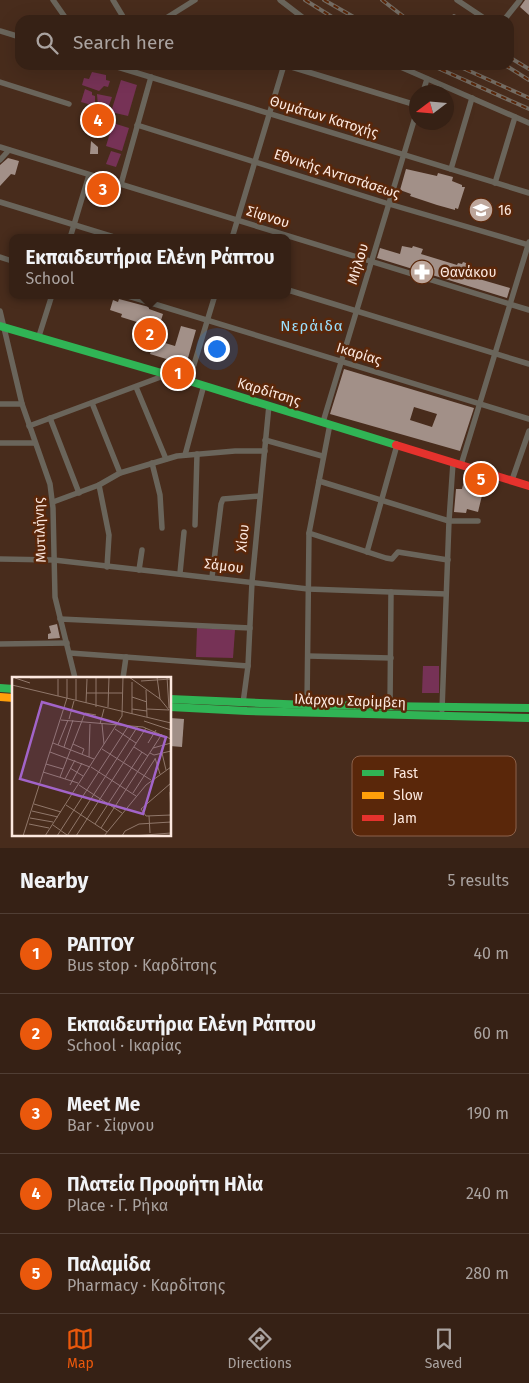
<!DOCTYPE html>
<html lang="en">
<head>
<meta charset="utf-8">
<style>
	body { margin:0; font-family:"Fira Sans",sans-serif; background:#3d291e; color:#f1f3f6 }
	.compass { position:absolute; left:409px; top:85px; width:45px; height:45px; border-radius:50%; background:#362115; box-shadow:0 5px 20px #0002; rotate:254deg }
	.you { position:absolute; left:216px; top:348px; width:18px; height:18px; margin:-12px; border:4px solid #fff; border-radius:50%; background:#1a73e8; box-shadow:0 0 0 8px #1a73e833 }
	.badge { display:grid; place-items:center; width:32px; height:32px; border-radius:50%; background:#ea580c; color:#fff; font-size:16px; font-weight:700 }
	.pin { position:absolute; translate:-50% -50%; border:2px solid #fff; box-shadow:0 1px 5px #0006 }
	.popup { position:absolute; left:9px; top:234px; width:282px; height:65px; box-sizing:border-box; display:grid; place-content:center; border-radius:10px; background:#362115; filter:drop-shadow(0 1px 4px #0005); font-size:16px; white-space:nowrap; color:#aaa3a0 }
	.popup b { font-size:19px; color:#f1f3f6 }
	.popup::after { content:''; position:absolute; left:50%; top:100%; margin-left:-10px; border:10px solid transparent; border-top-color:#362115 }
	.list { margin:0; padding:0; list-style:none }
	h2 { display:flex; justify-content:space-between; align-items:center; height:65px; margin:0; padding:0 20px; font-size:21px }
	h2 small { font-size:16px; font-weight:400; color:#aaa3a0 }
	.list li { display:grid; grid-template-columns:32px 1fr auto; gap:15px; align-items:center; box-sizing:border-box; height:80px; padding:0 20px; border-top:1px solid #503e34 }
	.list b { display:block; font-size:19px; white-space:nowrap }
	.list p { margin:0; font-size:16px; white-space:nowrap; color:#aaa3a0 }
	.list em { font-size:16px; font-style:normal; color:#aaa3a0 }
	.icon { flex:none; width:28px; height:28px; fill:none; stroke:currentColor; stroke-width:2; stroke-linecap:round; stroke-linejoin:round }
	.map { position:relative; flex:none; width:529px; height:848px; overflow:hidden }
	.search { position:absolute; background:#362115; box-shadow:0 5px 20px #0002; left:15px; right:15px; top:15px; height:55px; display:flex; align-items:center; gap:12px; box-sizing:border-box; padding:0 18px; border-radius:15px; color:#aaa3a0; font-size:19px }
	.sheet { height:465px; background:#362115 }
	nav { display:flex; justify-content:space-around; align-items:center; box-sizing:border-box; height:70px; border-top:1px solid #503e34; background:#362115; font-size:14px; color:#aaa3a0 }
	nav a { display:grid; justify-items:center; gap:2px }
	nav .on { color:#ea580c }
	.map>svg:first-child { display:block }
	.green { fill:#763256 }
	.building { fill:#a29088; fill-rule:evenodd }
	.lines { fill:none; stroke-linecap:round; stroke-linejoin:round }
	.street { stroke:#6a655b; stroke-width:5.5 }
	.fast { stroke:#30b455; stroke-width:8 }
	.slow { stroke:#ff9f0a; stroke-width:8 }
	.jam { stroke:#e5322d; stroke-width:8 }
	.rail-casing { stroke:#746c63; stroke-width:4 }
	.rail { stroke:#5a270a; stroke-width:2; stroke-dasharray:5.5; stroke-linecap:butt }
	.labels { text-anchor:middle; dominant-baseline:central; stroke-width:5; stroke-linejoin:round; paint-order:stroke }
	.street-label { font-size:14px; fill:#fce8df; stroke:#5a270a }
	.poi-label { font-size:14px; fill:#fce8df; stroke:#5a270a; text-anchor:start }
	.neighbourhood-label { font-size:15px; letter-spacing:1px; fill:#9adffc; stroke:#5a270a }
	.inset-road { fill:none; stroke:#90776a; stroke-width:1 }
	.view { fill:#a264c9; fill-opacity:0.15; stroke:#a264c9; stroke-width:2.5 }
	.inset-edge { fill:none; stroke:#fce8df; stroke-width:2.5 }
	.key { fill:#5a270a; stroke:#8b614a; stroke-width:1 }
	.key-label { font-size:14px; fill:#fce8df }
</style>
</head>
<body>
<div class="map">
<svg width="529" height="848" viewBox="0 0 529 848">
	<rect width="100%" height="100%" fill="#482c1c"/>
	<g class="green">
		<polygon points="92,72 106,75 106,80 110,81 108,87 104,86 99,91 82,85 84,78 89,79"/>
		<polygon points="121,80 137,85 128,116 111,112"/>
		<polygon points="85,89 92,92 92,95 95,96 95,106 81,102"/>
		<polygon points="97,94 112,97 107,111 98,107"/>
		<polygon points="113,123 129,128 122,151 106,146"/>
		<polygon points="111,151 121,154 116,167 106,164"/>
		<polygon points="197,628 235,630 233,658 196,657"/>
		<polygon points="423,666 439,666 439,693 422,693"/>
	</g>
	<g class="building">
		<polygon points="525,0 529,0 529,15 520,7"/>
		<polygon points="91,141 98,147 98,154 90,154"/>
		<polygon points="8,158 19,161 15,175 11,174 0,186 0,165"/>
		<polygon points="406,169 437,176 438,173 453,177 452,181 462,185 462,187 465,187 458,209 455,208 455,210 437,205 410,196 411,194 400,190"/>
		<polygon points="402,246 412,248 413,246 423,249 421,254 457,265 458,263 462,264 463,262 472,265 470,272 480,275 479,279 510,288 507,298 377,258 380,248 400,254"/>
		<polygon points="119,299 149,307 149,309 163,314 155,340 175,346 181,326 196,330 186,365 150,354 151,351 138,347 143,328 138,326 137,322 121,317 122,314 110,310 113,300 118,302"/>
		<path d="M344 369 474 408 460 451 330 414ZM414 407 437 414 432 427 410 420Z"/>
		<polygon points="466,473 486,479 478,512 467,509 466,513 454,512 456,489 462,489"/>
		<polygon points="57,624 60,638 48,639 48,634 51,633 49,626"/>
		<polygon points="170,718 184,719 182,747 170,746"/>
	</g>
	<g class="lines">
		<g class="street">
			<polyline points="53,0 67,20"/>
			<polyline points="113,0 125,20"/>
			<polyline points="280,0 306,20"/>
			<polyline points="457,0 487,20"/>
			<polyline points="163,20 195,0"/>
			<polyline points="504,20 520,0"/>
			<polyline points="0,31 20,37"/>
			<polyline points="111,65 529,193"/>
			<polyline points="285,65 416,105"/>
			<polyline points="396,65 529,123"/>
			<polyline points="0,82 69,104"/>
			<polyline points="423,92 427,79"/>
			<polyline points="137,125 389,204 529,245"/>
			<polyline points="0,147 529,310"/>
			<polyline points="0,160 9,150"/>
			<polyline points="451,169 472,98"/>
			<polyline points="495,183 515,117"/>
			<polyline points="121,184 151,77"/>
			<polyline points="0,202 117,238"/>
			<polyline points="70,238 89,175"/>
			<polyline points="232,238 284,65"/>
			<polyline points="0,257 12,261"/>
			<polyline points="288,290 529,364"/>
			<polyline points="125,295 529,419"/>
			<polyline points="0,311 22,404 50,484 53,508 55,597 75,678"/>
			<polyline points="39,336 52,295"/>
			<polyline points="189,381 215,295"/>
			<polyline points="136,387 166,459"/>
			<polyline points="92,403 120,473"/>
			<polyline points="0,404 22,404"/>
			<polyline points="50,418 79,493"/>
			<polyline points="323,422 416,114"/>
			<polyline points="29,426 166,375"/>
			<polyline points="265,440 322,456"/>
			<polyline points="0,443 35,443"/>
			<polyline points="185,455 204,385"/>
			<polyline points="152,463 160,495 162,528"/>
			<polyline points="461,465 529,242"/>
			<polyline points="512,480 529,431"/>
			<polyline points="319,481 449,521 478,521"/>
			<polyline points="99,485 109,535 107,567"/>
			<polyline points="53,502 99,485 120,473 177,456 235,451 265,451"/>
			<polyline points="195,525 197,454"/>
			<polyline points="309,533 386,558 392,559 398,552 448,560"/>
			<polyline points="367,552 397,445"/>
			<polyline points="0,559 54,560 308,589 446,594"/>
			<polyline points="139,570 142,550"/>
			<polyline points="180,573 184,532"/>
			<polyline points="212,577 221,504 223,499 260,496"/>
			<polyline points="60,619 250,628"/>
			<polyline points="0,644 67,643"/>
			<polyline points="70,653 248,666"/>
			<polyline points="308,656 391,658"/>
			<polyline points="123,678 126,657"/>
			<polyline points="243,703 248,666 252,582 269,405"/>
			<polyline points="307,705 309,533 330,424"/>
			<polyline points="390,707 391,592"/>
			<polyline points="442,710 449,521 453,463"/>
		</g>
		<g class="fast">
			<polyline points="0,326 189,381 396,445"/>
			<polyline points="0,688 14,689"/>
			<polyline points="170,699 307,705 529,708"/>
			<polyline points="170,707 247,711 529,718"/>
		</g>
		<polyline class="slow" points="0,697 14,698"/>
		<polyline class="jam" points="396,445 529,486"/>
		<g class="rail-casing">
			<g id="rail">
				<polyline points="305,0 337,20"/>
				<polyline points="324,0 359,20"/>
				<polyline points="382,0 408,20"/>
				<polyline points="454,16 459,20"/>
				<polyline points="509,57 529,69"/>
				<polyline points="431,65 529,109"/>
				<polyline points="456,65 529,98"/>
				<polyline points="505,65 529,80"/>
			</g>
		</g>
		<use href="#rail" class="rail"/>
	</g>
	<defs>
		<g id="school-disc" transform="scale(1.25)"><circle r="9.5" fill="#bda69b" stroke="#5a270a"/><path d="M0-5L7-2L0 1L-7-2ZM-4 1L0 2.5L4 1V4Q0 6-4 4Z" fill="#fff"/></g>
		<g id="pharmacy-disc" transform="scale(1.25)"><circle r="9.5" fill="#bda69b" stroke="#5a270a"/><path d="M-2-6h4v4h4v4h-4v4h-4v-4h-4v-4h4Z" fill="#fff"/></g>
	</defs>
	<g fill-rule="evenodd">
		<use href="#school-disc" x="481" y="210"/>
		<use href="#pharmacy-disc" x="422" y="272"/>
	</g>
	<g class="labels">
		<g class="street-label">
			<text transform="translate(324 117) rotate(17)">Θυμάτων Κατοχής</text>
			<text transform="translate(337 174) rotate(18)">Εθνικής Αντιστάσεως</text>
			<text transform="translate(268 217) rotate(17)">Σίφνου</text>
			<text transform="translate(358 264) rotate(-73)">Μήλου</text>
			<text transform="translate(359 354) rotate(17)">Ικαρίας</text>
			<text transform="translate(269 392) rotate(17)">Καρδίτσης</text>
			<text transform="translate(40 530) rotate(-92)">Μυτιλήνης</text>
			<text transform="translate(243 538) rotate(-84)">Χίου</text>
			<text transform="translate(224 566) rotate(7)">Σάμου</text>
			<text transform="translate(350 701) rotate(2)">Ιλάρχου Σαρίμβεη</text>
		</g>
		<g class="poi-label">
			<text x="498" y="210">16</text>
			<text x="440" y="272">Θανάκου</text>
		</g>
		<g class="neighbourhood-label">
			<text x="312" y="326">Νεράιδα</text>
		</g>
	</g>
	<g transform="translate(12 677)">
		<rect width="159" height="159" fill="#482c1c"/>
		<path class="inset-road" d="M84 0V30M117 0 148 22M145 0 148 22 157 33M155 0 157 31M3 1 18 6M18 1 93 0M46 2V19M129 4 159 2M0 8 159 46M134 13 135 40M74 16H110M120 20 135 25M55 21V2M64 23V2M74 26 75 2M96 30 97 0M120 32 135 34M135 32 157 33M120 37V5M57 42 62 24M49 43 131 50 159 62M132 44 159 53M88 47 92 32M90 47 92 67M103 52 124 66M41 66 82 82M136 66 144 53M61 67 72 72 70 77M46 68 56 43M52 70 61 43M122 70 136 79M141 71 159 66M90 72 139 103M38 75 78 90M138 76 142 78 159 74M150 76 154 93M77 80 78 47M143 81 148 97M34 87 51 92M79 90 124 119M58 91 71 99M31 95 66 106M48 100 73 36 84 38M53 102 63 83M159 106 129 132 134 139 159 138M58 108 70 86M67 108 110 136M158 115 159 138M121 116 143 82M22 127 49 135M54 128 95 155M20 134 46 140M137 139 138 156M18 141 41 145M17 147 37 151M83 147 130 75M41 148 55 158M89 151 150 57M11 159 55 21M33 159 110 39 111 0M45 159 117 48M55 159 126 49M64 159 134 51M92 159 134 108 159 90M110 159 113 154 127 147 159 145M120 159 159 156"/>
		<path class="view" d="M30 25 154 60 131 137 8 102Z"/>
		<rect width="159" height="159" class="inset-edge"/>
	</g>
	<rect x="352" y="756" width="164" height="80" rx="8" class="key"/>
	<rect x="362" y="770" width="22" height="6" fill="#30b455"/>
	<rect x="362" y="792" width="22" height="7" fill="#ff9f0a"/>
	<rect x="362" y="815" width="22" height="6" fill="#e5322d"/>
	<g class="key-label">
		<text x="393" y="778">Fast</text>
		<text x="393" y="800">Slow</text>
		<text x="393" y="823">Jam</text>
	</g>
</svg>
<svg class="compass" viewBox="-18 -18 36 36"><path d="M0-13l5 13h-10z" fill="#e53935"/><path d="M0 13l5-13h-10z" fill="#aaa3a0"/></svg>
<div class="you"></div>
<div class="pin badge" style="left:178px;top:373px">1</div>
<div class="pin badge" style="left:150px;top:334px">2</div>
<div class="popup"><b>Εκπαιδευτήρια Ελένη Ράπτου</b>School</div>
<div class="pin badge" style="left:103px;top:189px">3</div>
<div class="pin badge" style="left:98px;top:120px">4</div>
<div class="pin badge" style="left:481px;top:479px">5</div>
<div class="search"><svg class="icon" aria-label="search" viewBox="0 0 24 24"><circle cx="10" cy="10" r="6"/><path d="M15 15l6 6"/></svg>Search here</div>
</div>
<section class="sheet">
<h2>Nearby<small>5 results</small></h2>
<ul class="list">
<li><span class="badge">1</span><div><b>ΡΑΠΤΟΥ</b><p>Bus stop · Καρδίτσης</p></div><em>40 m</em></li>
<li><span class="badge">2</span><div><b>Εκπαιδευτήρια Ελένη Ράπτου</b><p>School · Ικαρίας</p></div><em>60 m</em></li>
<li><span class="badge">3</span><div><b>Meet Me</b><p>Bar · Σίφνου</p></div><em>190 m</em></li>
<li><span class="badge">4</span><div><b>Πλατεία Προφήτη Ηλία</b><p>Place · Γ. Ρήκα</p></div><em>240 m</em></li>
<li><span class="badge">5</span><div><b>Παλαμίδα</b><p>Pharmacy · Καρδίτσης</p></div><em>280 m</em></li>
</ul>
</section>
<nav>
<a class="on"><svg class="icon" aria-label="map" viewBox="0 0 24 24"><path d="M3 6l6-2 6 2 6-2v14l-6 2-6-2-6 2zM9 4v14M15 6v14"/></svg>Map</a>
<a><svg class="icon" aria-label="directions" viewBox="0 0 24 24"><path d="M12 3l9 9-9 9-9-9zM9 14v-3h6M13 9l2 2-2 2"/></svg>Directions</a>
<a><svg class="icon" aria-label="saved" viewBox="0 0 24 24"><path d="M7 4h10v16l-5-4-5 4z"/></svg>Saved</a>
</nav>
</body>
</html>
